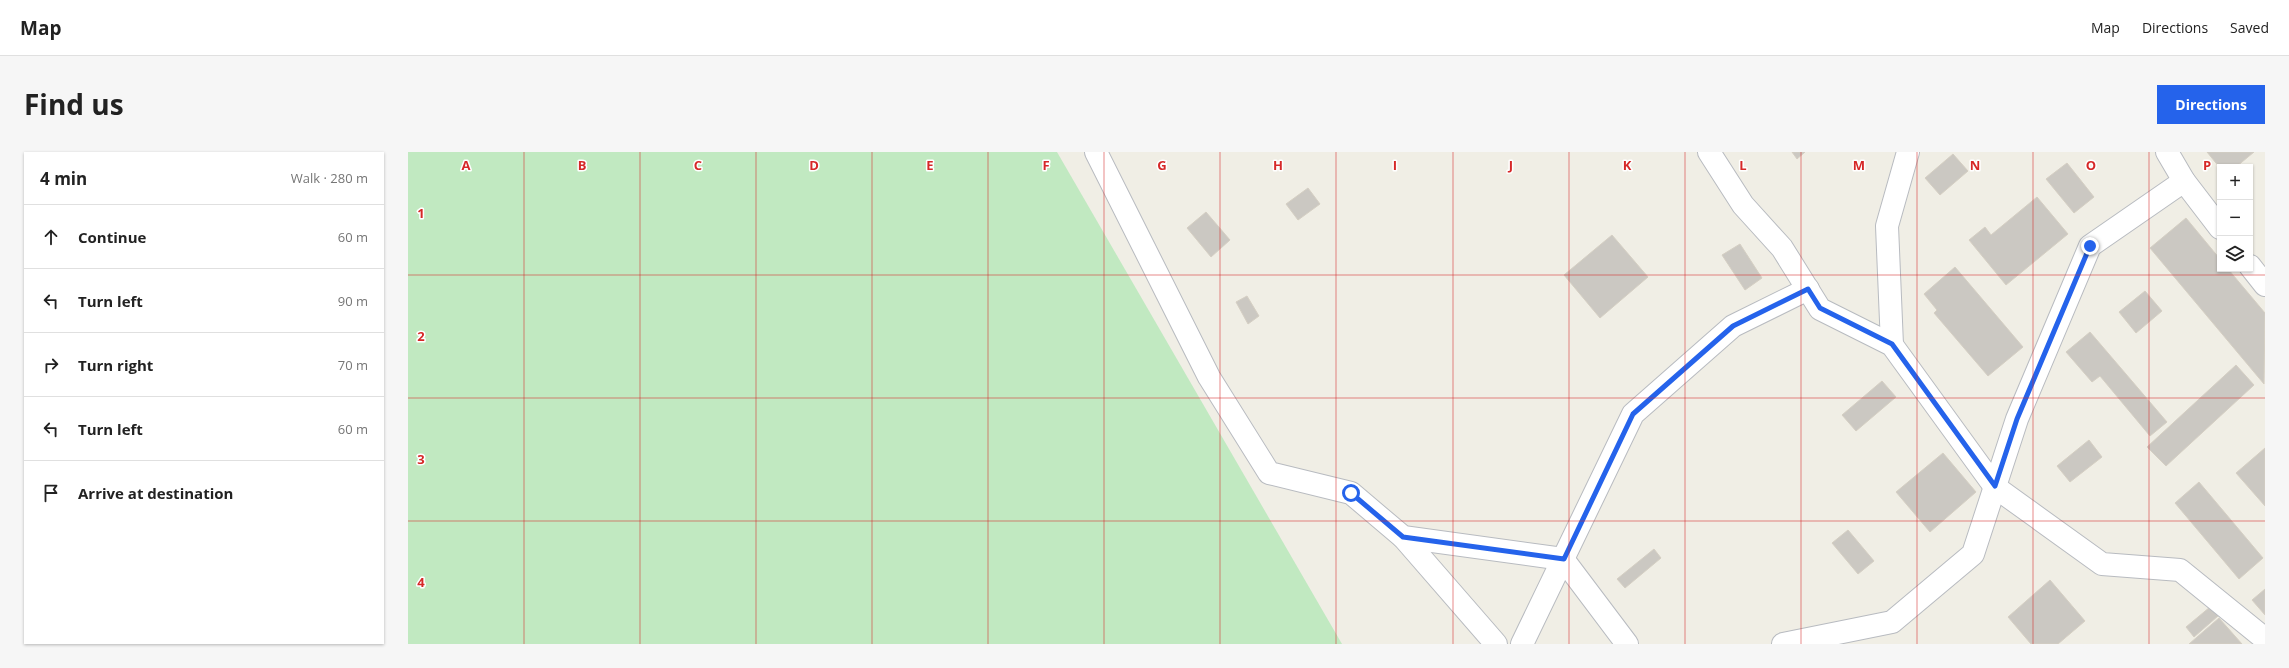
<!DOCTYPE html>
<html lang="en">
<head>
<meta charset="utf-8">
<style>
	body { margin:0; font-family:"Open Sans",sans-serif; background:#f6f6f6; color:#222 }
	.controls { position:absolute; right:12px; top:12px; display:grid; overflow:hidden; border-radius:0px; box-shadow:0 1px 3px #0004 }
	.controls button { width:36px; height:36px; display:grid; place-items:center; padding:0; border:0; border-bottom:1px solid #e0e0e0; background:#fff; color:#222; font:20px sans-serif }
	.stop { position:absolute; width:12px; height:12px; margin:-9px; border:3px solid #2563eb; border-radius:50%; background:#fff }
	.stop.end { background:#2563eb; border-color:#fff; box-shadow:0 1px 4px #0008 }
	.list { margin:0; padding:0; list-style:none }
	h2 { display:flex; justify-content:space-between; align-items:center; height:52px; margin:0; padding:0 16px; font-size:17px }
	h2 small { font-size:13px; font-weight:400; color:#767676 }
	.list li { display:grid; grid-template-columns:26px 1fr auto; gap:12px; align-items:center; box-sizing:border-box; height:64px; padding:0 16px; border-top:1px solid #e0e0e0 }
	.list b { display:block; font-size:15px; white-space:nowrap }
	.list em { font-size:13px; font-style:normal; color:#767676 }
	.icon { flex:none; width:22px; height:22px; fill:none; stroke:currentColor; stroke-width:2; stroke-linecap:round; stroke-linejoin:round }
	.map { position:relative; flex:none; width:1857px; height:492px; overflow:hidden; border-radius:0px }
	header { display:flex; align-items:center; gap:24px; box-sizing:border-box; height:56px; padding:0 20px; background:#fff; border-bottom:1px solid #e0e0e0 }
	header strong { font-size:19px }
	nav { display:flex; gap:22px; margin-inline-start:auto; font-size:14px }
	.intro { display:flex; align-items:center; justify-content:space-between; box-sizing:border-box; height:96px; padding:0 24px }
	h1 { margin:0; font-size:28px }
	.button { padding:10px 18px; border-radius:0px; background:#2563eb; color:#fff; font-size:14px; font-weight:700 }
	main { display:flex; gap:24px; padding:0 24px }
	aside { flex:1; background:#fff; border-radius:0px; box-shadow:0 1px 3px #0004 }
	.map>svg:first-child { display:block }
	.green { fill:#c1e9c1 }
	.building { fill:#cbc8c2; stroke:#d5cfc3 }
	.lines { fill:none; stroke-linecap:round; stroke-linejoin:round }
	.minor-casing { stroke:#b8bbc0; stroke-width:24 }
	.minor { stroke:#fff; stroke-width:22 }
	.route { stroke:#2563eb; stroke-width:5 }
	.grid { fill:none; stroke:#d62828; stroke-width:1; stroke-opacity:0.55 }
	.grid-label { font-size:13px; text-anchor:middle; font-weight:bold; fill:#d62828; stroke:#fff; stroke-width:3; stroke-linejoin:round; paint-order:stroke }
</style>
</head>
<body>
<header>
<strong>Map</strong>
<nav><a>Map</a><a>Directions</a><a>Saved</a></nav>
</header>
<div class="intro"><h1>Find us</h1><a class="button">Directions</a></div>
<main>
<aside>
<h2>4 min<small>Walk · 280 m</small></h2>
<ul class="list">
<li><svg class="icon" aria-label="ahead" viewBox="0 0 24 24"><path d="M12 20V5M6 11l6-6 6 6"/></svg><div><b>Continue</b></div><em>60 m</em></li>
<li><svg class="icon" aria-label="left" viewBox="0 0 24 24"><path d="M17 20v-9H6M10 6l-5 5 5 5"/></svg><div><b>Turn left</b></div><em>90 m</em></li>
<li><svg class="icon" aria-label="right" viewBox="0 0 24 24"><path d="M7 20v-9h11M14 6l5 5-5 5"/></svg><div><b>Turn right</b></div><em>70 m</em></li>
<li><svg class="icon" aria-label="left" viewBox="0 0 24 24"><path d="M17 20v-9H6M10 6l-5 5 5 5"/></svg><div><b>Turn left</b></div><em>60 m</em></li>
<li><svg class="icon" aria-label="arrive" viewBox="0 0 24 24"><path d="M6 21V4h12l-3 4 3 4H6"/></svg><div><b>Arrive at destination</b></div></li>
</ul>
</aside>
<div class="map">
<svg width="1857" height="492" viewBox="0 0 1857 492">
	<rect width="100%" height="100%" fill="#f0eee5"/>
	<polygon class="green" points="0,0 649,0 934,492 0,492"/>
	<g class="building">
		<polygon points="1384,0 1397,0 1389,7"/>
		<polygon points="1799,0 1846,0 1828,15 1812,16"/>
		<polygon points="1545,2 1560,19 1532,43 1517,26"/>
		<polygon points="1659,11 1686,45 1666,61 1638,27"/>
		<polygon points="900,36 912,52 890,68 878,52"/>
		<polygon points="1629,45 1660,82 1598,133 1561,88 1577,75 1583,83"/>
		<polygon points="798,60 822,88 803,105 779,76"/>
		<polygon points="1778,66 1812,107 1812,117 1820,117 1857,161 1856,232 1742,96"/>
		<polygon points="1204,83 1240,125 1192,166 1156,123"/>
		<polygon points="1332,92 1354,126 1337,138 1314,103"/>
		<polygon points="1547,115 1615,195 1580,224 1526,161 1529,158 1516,142"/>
		<polygon points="1737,139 1754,159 1728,181 1711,160"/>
		<polygon points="839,144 851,164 840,172 828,150"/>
		<polygon points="1682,180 1759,270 1742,284 1692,224 1684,230 1658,200"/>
		<polygon points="1828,213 1846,233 1758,314 1739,295"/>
		<polygon points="1474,229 1488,245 1448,279 1434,263"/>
		<polygon points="1681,288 1694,305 1662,330 1649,314"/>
		<polygon points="1857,296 1857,354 1828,321"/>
		<polygon points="1535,301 1568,340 1522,380 1488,340"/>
		<polygon points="1791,330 1855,406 1831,427 1767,351"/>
		<polygon points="1440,378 1466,409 1450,422 1424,391"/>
		<polygon points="1246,397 1253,406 1217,436 1209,427"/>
		<polygon points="1642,428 1677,469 1650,492 1623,492 1600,465"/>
		<polygon points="1857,437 1857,463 1844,448"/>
		<polygon points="1802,455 1810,464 1786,485 1778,475"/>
		<polygon points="1811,466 1834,492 1781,492"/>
	</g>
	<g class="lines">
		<g class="minor-casing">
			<g id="minor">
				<polyline points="688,0 801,225 861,321 943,341 995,385 1155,407 1219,492"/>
				<polyline points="1301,0 1335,53 1374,96 1412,157 1484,193 1587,335 1694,412 1772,418 1857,487"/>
				<polyline points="1759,0 1776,29 1812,76"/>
				<polyline points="1842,114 1857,133"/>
				<polyline points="1484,193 1479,74 1500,0"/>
				<polyline points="995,385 1088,492"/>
				<polyline points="1114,492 1225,262 1325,174 1400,137"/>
				<polyline points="1375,492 1484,470 1565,402 1609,267 1682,94 1776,29"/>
			</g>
		</g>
		<use href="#minor" class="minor"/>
	</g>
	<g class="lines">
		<polyline class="route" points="943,341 995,385 1156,407 1225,262 1325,174 1400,137 1412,156 1484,192 1587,334 1609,267 1682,94"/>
	</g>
	<path class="grid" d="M116 0V492M232 0V492M348 0V492M464 0V492M580 0V492M696 0V492M812 0V492M928 0V492M1045 0V492M1161 0V492M1277 0V492M1393 0V492M1509 0V492M1625 0V492M1741 0V492M0 123H1857M0 246H1857M0 369H1857"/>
	<g class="grid-label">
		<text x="58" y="18">A</text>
		<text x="174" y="18">B</text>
		<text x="290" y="18">C</text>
		<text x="406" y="18">D</text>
		<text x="522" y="18">E</text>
		<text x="638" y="18">F</text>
		<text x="754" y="18">G</text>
		<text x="870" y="18">H</text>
		<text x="987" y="18">I</text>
		<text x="1103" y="18">J</text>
		<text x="1219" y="18">K</text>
		<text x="1335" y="18">L</text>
		<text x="1451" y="18">M</text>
		<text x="1567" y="18">N</text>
		<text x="1683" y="18">O</text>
		<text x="1799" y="18">P</text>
		<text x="13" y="66">1</text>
		<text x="13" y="189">2</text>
		<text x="13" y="312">3</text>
		<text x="13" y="435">4</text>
	</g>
</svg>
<div class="controls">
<button>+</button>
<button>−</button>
<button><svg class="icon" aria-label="layers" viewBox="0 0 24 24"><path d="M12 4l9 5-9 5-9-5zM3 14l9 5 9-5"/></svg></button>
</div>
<div class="stop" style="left:943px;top:341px"></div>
<div class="stop end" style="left:1682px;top:94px"></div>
</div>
</main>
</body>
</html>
